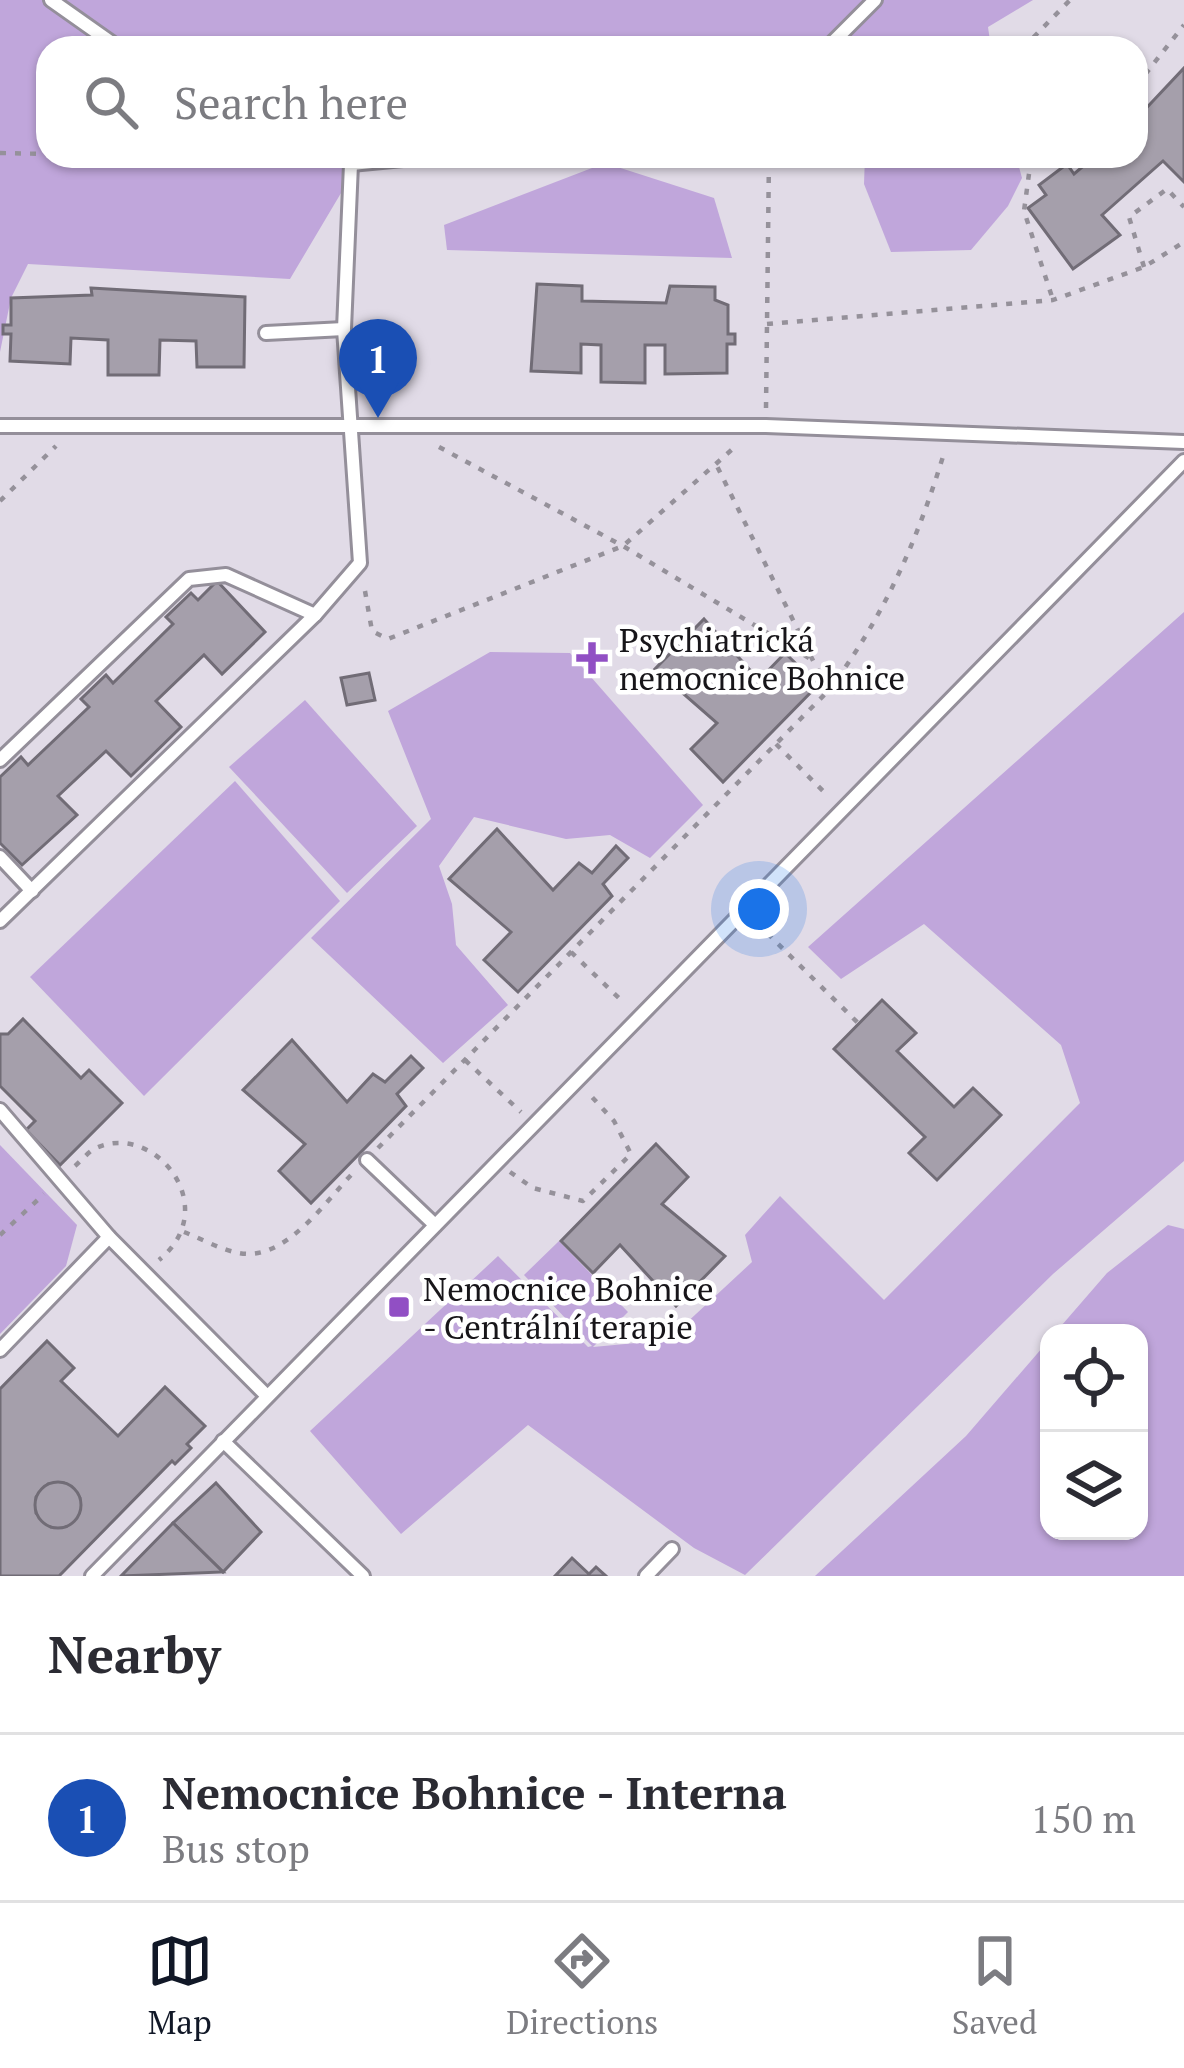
<!DOCTYPE html>
<html lang="en">
<head>
<meta charset="utf-8">
<style>
	body { margin:0; font-family:"PT Serif",serif; background:#f2f2f3; color:#2b2b33 }
	.controls { position:absolute; right:36px; bottom:36px; display:grid; overflow:hidden; border-radius:24px; box-shadow:0 3px 9px #0004 }
	.controls button { width:108px; height:108px; display:grid; place-items:center; padding:0; border:0; border-bottom:3px solid #e1e1e2; background:#fff; color:#2b2b33; font:60px sans-serif }
	.you { position:absolute; left:759px; top:909px; width:42px; height:42px; margin:-30px; border:9px solid #fff; border-radius:50%; background:#1a73e8; box-shadow:0 0 0 18px #1a73e833 }
	.badge { display:grid; place-items:center; width:78px; height:78px; border-radius:50%; background:#111827; color:#fff; font-size:39px; font-weight:700 }
	.pin { position:absolute; translate:-50% -99px; filter:drop-shadow(0 3px 6px #0008) }
	.pin::after { content:''; position:absolute; top:63px; width:42px; height:36px; background:inherit; clip-path:polygon(0 0,100% 0,50% 100%) }
	.list { margin:0; padding:0; list-style:none }
	h2 { display:flex; justify-content:space-between; align-items:center; height:156px; margin:0; padding:0 48px; font-size:51px }
	h2 small { font-size:39px; font-weight:400; color:#7c7c81 }
	.list li { display:grid; grid-template-columns:78px 1fr auto; gap:36px; align-items:center; box-sizing:border-box; height:168px; padding:0 48px; border-top:3px solid #e1e1e2 }
	.list b { display:block; font-size:45px; white-space:nowrap }
	.list p { margin:0; font-size:39px; white-space:nowrap; color:#7c7c81 }
	.list em { font-size:39px; font-style:normal; color:#7c7c81 }
	.icon { flex:none; width:66px; height:66px; fill:none; stroke:currentColor; stroke-width:2; stroke-linecap:round; stroke-linejoin:round }
	.map { position:relative; flex:none; width:1184px; height:1576px; overflow:hidden }
	.search { position:absolute; background:#fff; box-shadow:0 3px 9px #0004; left:36px; right:36px; top:36px; height:132px; display:flex; align-items:center; gap:30px; box-sizing:border-box; padding:0 42px; border-radius:36px; color:#7c7c81; font-size:45px }
	.sheet { height:324px; background:#fff }
	nav { display:flex; justify-content:space-around; align-items:center; box-sizing:border-box; height:168px; border-top:3px solid #e1e1e2; background:#fff; font-size:33px; color:#7c7c81 }
	nav a { display:grid; justify-items:center; gap:6px }
	nav .on { color:#111827 }
	.map>svg:first-child { display:block }
	.green { fill:#c0a6db }
	.building { fill:#a59fab; stroke:#716c76; stroke-width:3; fill-rule:evenodd }
	.lines { fill:none; stroke-linecap:round; stroke-linejoin:round }
	.service-casing { stroke:#948f9a; stroke-width:18 }
	.path { stroke:#95919a; stroke-width:4.5; stroke-dasharray:6 9; stroke-linecap:butt }
	.service { stroke:#fff; stroke-width:12 }
	.poi-dot { fill:#914fc4; stroke:#fff; stroke-width:4.5 }
	.labels { text-anchor:middle; dominant-baseline:central; stroke-width:9; stroke-linejoin:round; paint-order:stroke }
	.poi-label { font-size:33px; fill:#171519; stroke:#fff; text-anchor:start }
</style>
</head>
<body>
<div class="map">
<svg width="1184" height="1576" viewBox="0 0 1184 1576">
	<rect width="100%" height="100%" fill="#e1dbe7"/>
	<g class="green">
		<polygon points="0,0 1033,0 988,27 991,48 48,48 48,156 363,156 290,279 28,264 11,298 0,352"/>
		<polygon points="865,156 1016,156 1022,178 1008,206 971,250 891,252 864,184"/>
		<polygon points="605,163 714,198 732,258 447,250 444,225"/>
		<polygon points="1184,612 1184,1161 1053,1274 745,1575 694,1548 528,1425 401,1534 310,1431 498,1256 588,1347 592,1346 524,1275 559,1241 628,1312 593,1347 668,1340 752,1262 745,1235 780,1196 884,1300 1080,1103 1061,1045 924,924 841,979 808,947"/>
		<polygon points="490,652 570,653 703,805 650,858 610,835 566,839 474,817 439,866 452,904 456,945 508,1005 443,1063 311,938 431,819 388,711"/>
		<polygon points="305,700 417,826 347,893 229,767"/>
		<polygon points="235,781 340,901 144,1096 30,977"/>
		<polygon points="0,1145 77,1225 66,1266 0,1334"/>
		<polygon points="1168,1225 1184,1229 1184,1576 815,1576 966,1436 1049,1340 1049,1531 1139,1531 1139,1333 1055,1333 1107,1273"/>
	</g>
	<g class="building">
		<polygon points="1184,68 1184,182 1163,161 1102,215 1120,235 1073,269 1028,208 1046,195 1039,185 1067,164 1074,174 1095,156 1136,156 1136,119"/>
		<polygon points="537,284 582,286 582,301 666,303 670,286 715,287 715,300 728,305 728,334 735,334 735,344 727,344 727,373 665,374 665,345 645,345 645,383 601,382 601,345 581,344 581,373 531,371"/>
		<polygon points="91,288 245,297 244,367 197,367 196,341 160,340 159,375 108,375 108,340 71,338 70,364 10,361 11,334 3,334 3,325 11,325 11,298 92,295"/>
		<polygon points="217,581 265,632 222,674 204,655 156,701 181,727 131,776 106,751 58,796 77,815 22,865 0,843 0,777 21,757 28,765 89,707 81,699 106,675 113,683 173,624 166,617 191,593 198,600"/>
		<polygon points="704,619 759,680 785,653 818,685 723,782 691,749 717,723 655,669"/>
		<polygon points="369,673 375,700 347,705 341,678"/>
		<polygon points="497,829 553,890 579,863 592,873 616,846 628,858 603,884 612,896 518,992 484,960 511,932 449,879"/>
		<polygon points="882,1000 916,1033 897,1051 954,1107 973,1088 1001,1115 937,1180 909,1153 925,1137 834,1049"/>
		<polygon points="23,1019 81,1078 89,1070 122,1103 60,1165 26,1130 35,1121 0,1086 0,1034 8,1034"/>
		<polygon points="292,1040 347,1102 373,1074 385,1082 411,1056 423,1068 397,1094 406,1106 311,1203 279,1171 305,1144 243,1090"/>
		<polygon points="656,1144 688,1177 662,1204 725,1256 676,1306 620,1245 593,1273 561,1241"/>
		<path d="M47 1341 74 1368 61 1381 118 1436 165 1387 205 1426 187 1444 191 1448 175 1464 172 1461 59 1576H0V1389ZM64 1483 80 1498 79 1513 67 1526 51 1527 36 1513V1497L48 1484Z"/>
		<circle cx="58" cy="1505" r="23"/>
		<polygon points="216,1483 261,1532 223,1572 173,1523"/>
		<polygon points="173,1523 223,1572 121,1576"/>
		<polygon points="572,1558 589,1574 596,1567 606,1576 555,1576"/>
	</g>
	<g class="lines">
		<g class="service-casing">
			<g id="service">
				<polyline points="51,0 119,48"/>
				<polyline points="827,48 875,0"/>
				<polyline points="342,156 351,164 434,156"/>
				<polyline points="266,333 344,329"/>
				<polyline points="0,426 766,426 1184,442"/>
				<polyline points="0,760 189,579 226,575 315,615"/>
				<polyline points="0,857 32,891"/>
				<polyline points="0,921 315,615 360,563 344,329 351,164"/>
				<polyline points="0,1110 109,1237 266,1395"/>
				<polyline points="367,1160 435,1225"/>
				<polyline points="0,1350 109,1237"/>
				<polyline points="223,1441 363,1576"/>
				<polyline points="92,1576 1184,461"/>
				<polyline points="646,1576 672,1549"/>
			</g>
		</g>
		<g class="path">
			<polyline points="1023,48 1070,0"/>
			<polyline points="1136,86 1184,25"/>
			<polyline points="0,153 48,154"/>
			<polyline points="97,156 328,164"/>
			<polyline points="1026,156 1052,156"/>
			<polyline points="1031,159 1024,211 1053,300"/>
			<polyline points="1144,267 1129,217 1167,189 1184,207"/>
			<polyline points="767,324 1053,300 1144,267 1184,242"/>
			<polyline points="766,408 769,156"/>
			<polyline points="439,447 623,546 814,661"/>
			<polyline points="0,501 56,446"/>
			<polyline points="365,591 372,631 388,639 623,546 736,446"/>
			<path d="M828 691C885 616 918 539 945 450"/>
			<polyline points="776,744 827,795"/>
			<polyline points="757,923 859,1024"/>
			<polyline points="571,952 623,1002"/>
			<polyline points="465,1060 521,1112"/>
			<polyline points="378,1148 828,691 714,460"/>
			<path d="M75 1166C81 1161 89 1151 96 1148 154 1121 224 1207 159 1260"/>
			<polyline points="510,1172 533,1188 583,1201 631,1154 614,1121 592,1097"/>
			<path d="M184 1232C202 1239 221 1250 239 1253 285 1262 325 1202 353 1173"/>
			<polyline points="0,1235 44,1194"/>
		</g>
		<use href="#service" class="service"/>
	</g>
	<g class="poi-dot">
		<path d="M586 640h12v12h12v12h-12v12h-12v-12h-12v-12h12z"/>
		<rect x="387" y="1295" width="24" height="24" rx="6"/>
	</g>
	<g class="labels">
		<g class="poi-label">
			<text x="619" y="639">Psychiatrická<tspan x="619" dy="38">nemocnice Bohnice</tspan></text>
			<text x="423" y="1288">Nemocnice Bohnice<tspan x="423" dy="38">- Centrální terapie</tspan></text>
		</g>
	</g>
</svg>
<div class="controls">
<button><svg class="icon" aria-label="locate" viewBox="0 0 24 24"><circle cx="12" cy="12" r="6"/><path d="M12 2v4M12 18v4M2 12h4M18 12h4"/></svg></button>
<button><svg class="icon" aria-label="layers" viewBox="0 0 24 24"><path d="M12 4l9 5-9 5-9-5zM3 14l9 5 9-5"/></svg></button>
</div>
<div class="you"></div>
<div class="pin badge" style="left:378px;top:418px;background:#1a4fb4">1</div>
<div class="search"><svg class="icon" aria-label="search" viewBox="0 0 24 24"><circle cx="10" cy="10" r="6"/><path d="M15 15l6 6"/></svg>Search here</div>
</div>
<section class="sheet">
<h2>Nearby<small></small></h2>
<ul class="list">
<li><span class="badge" style="background:#1a4fb4">1</span><div><b>Nemocnice Bohnice - Interna</b><p>Bus stop</p></div><em>150 m</em></li>
</ul>
</section>
<nav>
<a class="on"><svg class="icon" aria-label="map" viewBox="0 0 24 24"><path d="M3 6l6-2 6 2 6-2v14l-6 2-6-2-6 2zM9 4v14M15 6v14"/></svg>Map</a>
<a><svg class="icon" aria-label="directions" viewBox="0 0 24 24"><path d="M12 3l9 9-9 9-9-9zM9 14v-3h6M13 9l2 2-2 2"/></svg>Directions</a>
<a><svg class="icon" aria-label="saved" viewBox="0 0 24 24"><path d="M7 4h10v16l-5-4-5 4z"/></svg>Saved</a>
</nav>
</body>
</html>
